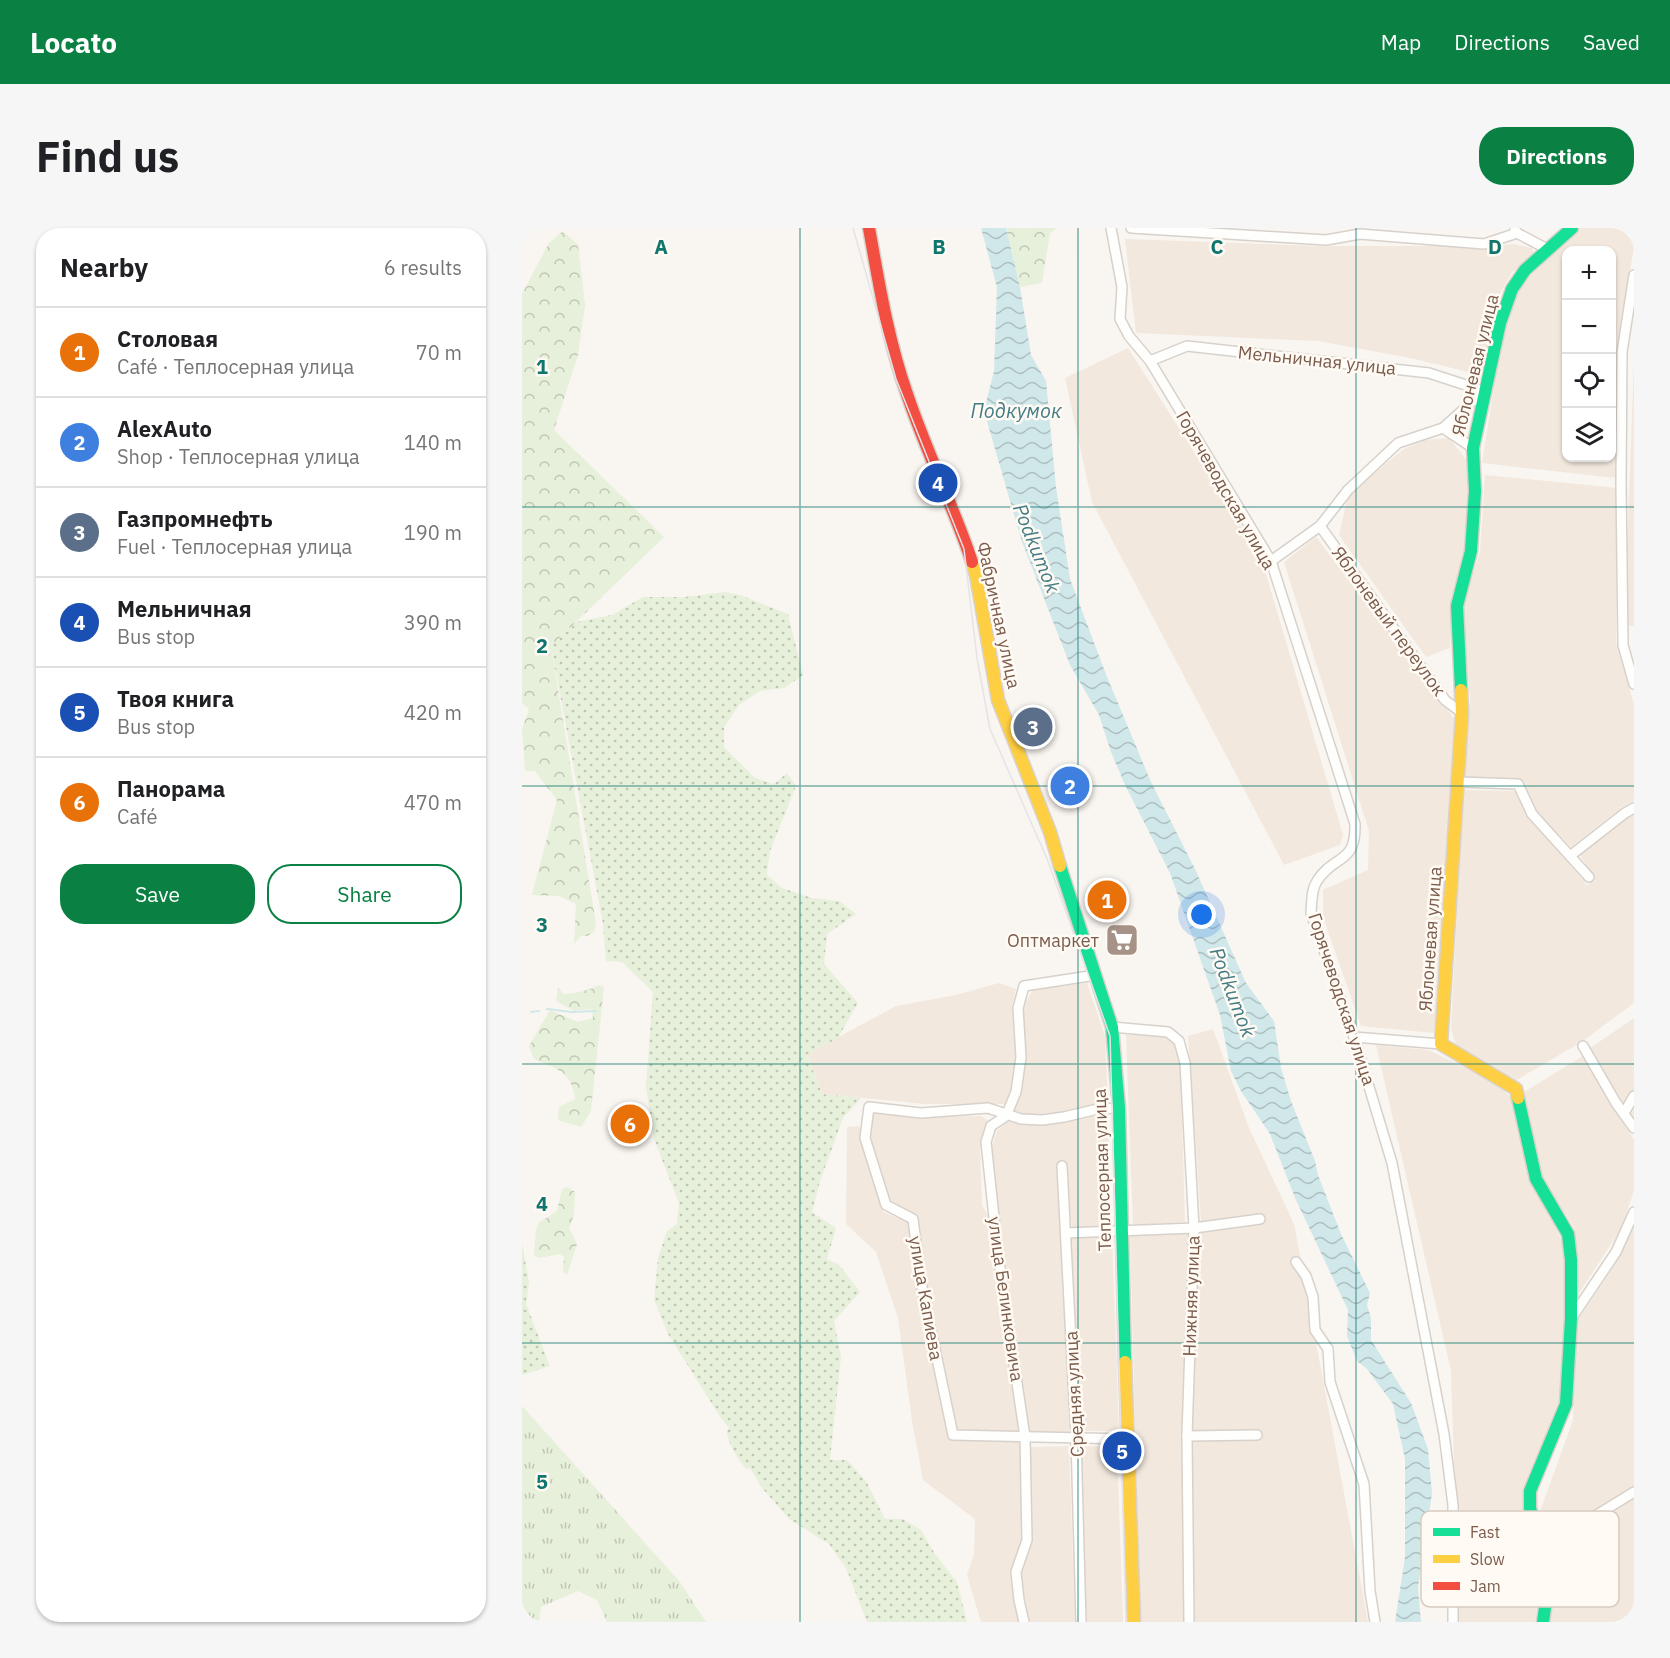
<!DOCTYPE html>
<html lang="en">
<head>
<meta charset="utf-8">
<style>
	body { margin:0; font-family:"IBM Plex Sans",sans-serif; background:#f6f6f6; color:#202124 }
	.controls { position:absolute; right:18px; top:18px; display:grid; overflow:hidden; border-radius:12px; box-shadow:0 2px 4px #0004 }
	.controls button { width:54px; height:54px; display:grid; place-items:center; padding:0; border:0; border-bottom:2px solid #e0e0e0; background:#fff; color:#202124; font:30px sans-serif }
	.you { position:absolute; left:680px; top:687px; width:21px; height:21px; margin:-15px; border:4px solid #fff; border-radius:50%; background:#1a73e8; box-shadow:0 0 0 9px #1a73e833 }
	.badge { display:grid; place-items:center; width:39px; height:39px; border-radius:50%; background:#0b8043; color:#fff; font-size:20px; font-weight:700 }
	.pin { position:absolute; translate:-50% -50%; border:3px solid #fff; box-shadow:0 2px 6px #0006 }
	.list { margin:0; padding:0; list-style:none }
	h2 { display:flex; justify-content:space-between; align-items:center; height:78px; margin:0; padding:0 24px; font-size:26px }
	h2 small { font-size:20px; font-weight:400; color:#757577 }
	.list li { display:grid; grid-template-columns:39px 1fr auto; gap:18px; align-items:center; box-sizing:border-box; height:90px; padding:0 24px; border-top:2px solid #e0e0e0 }
	.list b { display:block; font-size:22px; white-space:nowrap }
	.list p { margin:0; font-size:20px; white-space:nowrap; color:#757577 }
	.list em { font-size:20px; font-style:normal; color:#757577 }
	.actions { display:flex; gap:12px; padding:18px 24px }
	.actions a { flex:1; padding:14px 0; border:2px solid #0b8043; border-radius:24px; text-align:center; font-size:21px; color:#0b8043 }
	.actions .main { background:#0b8043; color:#fff }
	.icon { flex:none; width:33px; height:33px; fill:none; stroke:currentColor; stroke-width:2; stroke-linecap:round; stroke-linejoin:round }
	.map { position:relative; flex:none; width:1112px; height:1394px; overflow:hidden; border-radius:24px }
	header { display:flex; align-items:center; gap:36px; box-sizing:border-box; height:84px; padding:0 30px; background:#0b8043; color:#fff }
	header strong { font-size:28px }
	nav { display:flex; gap:33px; margin-inline-start:auto; font-size:21px }
	.intro { display:flex; align-items:center; justify-content:space-between; box-sizing:border-box; height:144px; padding:0 36px }
	h1 { margin:0; font-size:42px }
	.button { padding:15px 27px; border-radius:24px; background:#0b8043; color:#fff; font-size:21px; font-weight:700 }
	main { display:flex; gap:36px; padding:0 36px }
	aside { flex:1; background:#fff; border-radius:24px; box-shadow:0 2px 4px #0004 }
	.map>svg:first-child { display:block }
	.residential { fill:#f2e8de; fill-rule:evenodd }
	.grass { fill:url(#grass-dots) }
	.forest { fill:url(#forest-crowns) }
	.park { fill:url(#park-tufts) }
	.water { fill:url(#water-waves) }
	.lines { fill:none; stroke-linecap:round; stroke-linejoin:round }
	.stream { stroke:#d0e8ea; stroke-width:2 }
	.street-casing { stroke:#d7d1cb; stroke-width:12 }
	.fast-casing { stroke:#d9d2cb; stroke-width:15 }
	.slow-casing { stroke:#d9d2cb; stroke-width:15 }
	.jam-casing { stroke:#d9d2cb; stroke-width:15 }
	.street { stroke:#fefefd; stroke-width:9 }
	.fast { stroke:#16e098; stroke-width:12 }
	.slow { stroke:#ffcf43; stroke-width:12 }
	.jam { stroke:#f24e42; stroke-width:12 }
	.tram { stroke:#e6e3e7; stroke-width:1.5 }
	.grid { fill:none; stroke:#0f766e; stroke-width:1.5; stroke-opacity:0.55 }
	.labels { text-anchor:middle; dominant-baseline:central; stroke-width:5; stroke-linejoin:round; paint-order:stroke }
	.street-label { font-size:18px; fill:#7a5c4d; stroke:#fffaf3 }
	.poi-label { font-size:18px; fill:#7a5c4d; stroke:#fffaf3; text-anchor:end }
	.water-label { font-size:20px; font-style:italic; fill:#437c86; stroke:#fffaf3 }
	.key { fill:#fffaf3; stroke:#d7cbc1; stroke-width:1.5 }
	.key-label { font-size:16px; fill:#7a5c4d }
	.grid-label { font-size:20px; text-anchor:middle; font-weight:bold; fill:#0f766e; stroke:#fffaf3; stroke-width:5; stroke-linejoin:round; paint-order:stroke }
</style>
</head>
<body>
<header>
<strong>Locato</strong>
<nav><a>Map</a><a>Directions</a><a>Saved</a></nav>
</header>
<div class="intro"><h1>Find us</h1><a class="button">Directions</a></div>
<main>
<aside>
<h2>Nearby<small>6 results</small></h2>
<ul class="list">
<li><span class="badge" style="background:#e8710a">1</span><div><b>Столовая</b><p>Café · Теплосерная улица</p></div><em>70 m</em></li>
<li><span class="badge" style="background:#3f7fe0">2</span><div><b>AlexAuto</b><p>Shop · Теплосерная улица</p></div><em>140 m</em></li>
<li><span class="badge" style="background:#5c6f8a">3</span><div><b>Газпромнефть</b><p>Fuel · Теплосерная улица</p></div><em>190 m</em></li>
<li><span class="badge" style="background:#1a4fb4">4</span><div><b>Мельничная</b><p>Bus stop</p></div><em>390 m</em></li>
<li><span class="badge" style="background:#1a4fb4">5</span><div><b>Твоя книга</b><p>Bus stop</p></div><em>420 m</em></li>
<li><span class="badge" style="background:#e8710a">6</span><div><b>Панорама</b><p>Café</p></div><em>470 m</em></li>
</ul>
<div class="actions"><a class="main">Save</a><a>Share</a></div>
</aside>
<div class="map">
<svg width="1112" height="1394" viewBox="0 0 1112 1394">
	<defs>
		<pattern id="grass-dots" width="8" height="8" patternUnits="userSpaceOnUse" patternTransform="scale(1.5)"><rect width="8" height="8" fill="#e7f0db"/><path d="M2 2h.1M6 6h.1" fill="none" stroke="#c0c6b4" stroke-width="1.8" stroke-linecap="round"/></pattern>
		<pattern id="forest-crowns" width="20" height="18" patternUnits="userSpaceOnUse" patternTransform="scale(1.5)"><rect width="20" height="18" fill="#e7f0db"/><path d="M2 6a3 3 0 1 1 6 0M12 15a3 3 0 1 1 6 0" fill="none" stroke="#c0c6b4"/></pattern>
		<pattern id="park-tufts" width="24" height="20" patternUnits="userSpaceOnUse" patternTransform="scale(1.5)"><rect width="24" height="20" fill="#e7f0db"/><path d="M3 7l-1-3M5 7V3M7 7l1-3M15 17l-1-3M17 17v-4M19 17l1-3" fill="none" stroke="#c0c6b4"/></pattern>
		<pattern id="water-waves" width="16" height="10" patternUnits="userSpaceOnUse" patternTransform="scale(1.5)"><rect width="16" height="10" fill="#d0e8ea"/><path d="M0 5q4-4 8 0t8 0" fill="none" stroke="#aebfc0"/></pattern>
	</defs>
	<rect width="100%" height="100%" fill="#f9f5f0"/>
	<g class="residential">
		<path d="M1059 0H1112V19L1095 117 1094 250 960 235 978 120 995 60ZM1044 22H1090V230H1044Z"/>
		<polygon points="603,11 796,18 972,18 992,16 1010,20 1013,27 990,44 977,67 959,147 888,130 796,113 614,105"/>
		<polygon points="606,120 739,329 821,607 818,617 762,637 570,274 543,150"/>
		<polygon points="1112,133 1112,398 1104,398 1105,322"/>
		<polygon points="927,210 946,234 944,324 929,378 928,420 904,429 817,307 826,267 882,221 902,212"/>
		<polygon points="963,247 1095,260 1094,415 1112,476 1112,573 1100,579 1049,619 1015,584 999,551 943,550 948,469 940,379 958,324"/>
		<polygon points="794,309 933,492 912,805 839,798 801,689 801,662 846,642 847,603 762,334"/>
		<polygon points="941,562 993,563 1008,591 1065,657 1073,653 1058,626 1103,591 1112,586 1112,775 1058,815 991,854 936,823 929,801"/>
		<polygon points="477,755 494,761 490,778 493,826 491,862 485,876 403,876 300,866 285,826 374,778 434,767"/>
		<polygon points="565,755 583,808 586,877 521,888 501,888 490,885 498,865 500,780 511,762"/>
		<polygon points="1112,790 1112,892 1067,821"/>
		<polygon points="691,801 727,900 772,996 846,1394 670,1394 668,1203 679,993 666,808"/>
		<polygon points="626,805 638,807 648,812 654,819 658,829 663,994 611,997 604,807"/>
		<polygon points="854,817 906,822 973,853 990,871 1009,941 1041,1017 1045,1078 1038,1170 1003,1261 1005,1294 1017,1360 1013,1394 937,1394 929,1143"/>
		<polygon points="1061,828 1112,912 1112,962 1099,1001 1057,1065 1052,999 1017,945 1002,864"/>
		<polygon points="350,885 399,889 458,888 466,892 458,919 460,977 468,992 497,1204 435,1203 406,1075 394,988 366,976 349,914"/>
		<polygon points="586,886 589,1000 550,1000 544,934 535,935 544,1073 547,1205 507,1204 478,1019 470,918 475,903 486,893 501,897 537,896 564,887"/>
		<polygon points="337,898 361,984 386,994 394,1045 428,1212 500,1212 502,1310 492,1344 500,1394 459,1394 445,1347 452,1325 453,1291 401,1252 390,1193 376,1090 354,1024 324,996 325,899"/>
		<polygon points="1112,991 1112,1394 1025,1394 1029,1366 1018,1284 1051,1192 1054,1095 1092,1038"/>
		<polygon points="608,1004 668,1004 660,1212 662,1394 618,1394"/>
		<polygon points="590,1005 597,1203 558,1203 549,1006"/>
		<polygon points="547,1218 553,1394 507,1394 499,1347 508,1318 508,1219"/>
		<polygon points="559,1218 595,1218 601,1394 564,1394"/>
	</g>
	<g class="grass">
		<path d="M203 364 218 367 266 386 281 447 262 460 238 463 217 477 202 499V519L233 550 252 556 265 545 274 558 248 623 245 647 260 660 290 670 317 673 334 686 305 706 302 736 336 775 316 810 285 827 300 866 339 870 321 890 298 953 290 984 314 1000 305 1031 317 1037 338 1064 312 1093 319 1129 308 1232H325L344 1253 363 1291H381L399 1302 413 1326 435 1354 445 1394H345L324 1340 307 1316 267 1291 240 1260 228 1240 224 1241C217 1232 204 1214 205 1202L207 1200 199 1190 146 1106 132 1072 136 1030 145 1003 155 996 157 975 132 911 124 859 131 764 100 734 84 733 81 696 29 418 54 394 90 387 121 369H163Z"/>
		<polygon points="0,1015 7,1054 4,1076 28,1138 0,1147"/>
	</g>
	<g class="forest">
		<polygon points="484,0 536,0 528,5 520,55 498,59"/>
		<polygon points="41,3 56,17 63,77 56,127 32,202 142,309 29,418 74,696 72,704 65,708 59,708 52,716 54,676 37,668 10,667 35,572 13,543 3,543 0,501 7,481 0,475 0,66 27,15"/>
		<path d="M76 757 82 759 69 883 59 899 36 892 37 879 53 871C49 842 36 842 12 831L7 818 28 782 56 794 71 790 70 781 52 783 34 773 36 760 42 766C50 766 70 762 76 757Z"/>
		<polygon points="45,959 53,964 52,987 47,1000 55,1016 45,1047 41,1044 42,1029 38,1026 17,1030 12,1027 14,1001 17,995 35,983 40,961"/>
	</g>
	<polygon class="park" points="0,1178 158,1354 184,1394 85,1394 75,1372 56,1363 19,1379 17,1394 0,1394"/>
	<polygon class="water" points="459,0 484,0 498,59 509,127 524,153 534,259 548,351 585,449 629,554 673,641 724,755 752,793 759,840 769,873 793,933 796,947 819,1006 848,1065 845,1077 849,1090 849,1112 889,1175 906,1221 910,1265 896,1359 899,1394 873,1394 883,1329 883,1231 871,1176 845,1141 835,1133 825,1108 826,1082 774,972 748,906 719,863 709,843 698,787 648,645 603,557 589,524 577,487 548,437 500,314 462,183 472,143 475,59"/>
	<g class="lines">
		<g class="stream">
			<polyline points="25,781 50,784 74,783"/>
			<polyline points="9,784 17,783"/>
		</g>
		<g class="street-casing">
			<g id="street">
				<path d="M589 0 600 59 598 91 607 108 628 133 749 333 833 596C834 637 812 626 795 653 789 662 790 674 789 685L832 809 870 935 922 1206 931 1277V1394"/>
				<polyline points="609,0 804,12 838,6 962,16 995,5"/>
				<polyline points="993,2 995,5 1027,22"/>
				<polyline points="1112,47 1100,124 1099,256 1101,417 1112,456"/>
				<polyline points="628,133 665,118 907,145 962,163 921,200"/>
				<polyline points="798,298 923,472 940,485"/>
				<polyline points="749,333 798,298 826,262 876,215 921,200 951,220"/>
				<polyline points="937,554 996,556 1010,586 1067,649"/>
				<polyline points="1048,628 1103,585 1112,580"/>
				<polyline points="590,799 646,804 657,813 663,835 672,1000 665,1208 667,1394"/>
				<polyline points="832,809 919,816"/>
				<polyline points="1061,818 1094,875 1112,900"/>
				<polyline points="597,880 576,881 542,889 520,892 499,891 466,880 399,885 347,879 343,910 364,977 391,991 399,1054 431,1207 605,1211"/>
				<polyline points="1102,885 1112,868"/>
				<polyline points="540,938 554,1210 559,1394"/>
				<polyline points="544,1005 672,1000 738,991"/>
				<polyline points="774,1034 784,1048 791,1069 793,1102 806,1121 808,1154 842,1256 848,1363 853,1394"/>
				<polyline points="1049,1091 1094,1024 1112,984"/>
				<polyline points="665,1208 735,1207"/>
				<polyline points="1019,1302 1060,1296 1112,1264"/>
				<polyline points="502,1394 497,1372 494,1344 505,1312 503,1209 476,1027 464,914 469,898 484,888 494,864 499,829 496,780 502,758 574,747"/>
			</g>
		</g>
		<g class="fast-casing">
			<g id="fast">
				<polyline points="939,462 935,378 949,323 953,263 951,220 978,95 990,61 1003,42 1050,0"/>
				<polyline points="538,638 590,799 597,880 603,1134"/>
				<polyline points="996,870 1014,951 1046,1006 1049,1032 1049,1091 1044,1176 1008,1263 1008,1280 1011,1291 1019,1302 1024,1372 1021,1394"/>
			</g>
		</g>
		<g class="slow-casing">
			<g id="slow">
				<polyline points="450,334 454,347 476,472 528,604 538,638"/>
				<polyline points="939,462 940,485 919,816 994,861 996,870"/>
				<polyline points="603,1134 612,1394"/>
			</g>
		</g>
		<g class="jam-casing">
			<path id="jam" d="M347 0C357 56 366 112 385 166 404 223 431 277 450 334"/>
		</g>
		<use href="#street" class="street"/>
		<use href="#fast" class="fast"/>
		<use href="#slow" class="slow"/>
		<use href="#jam" class="jam"/>
		<polyline class="tram" points="331,0 374,151 442,321 455,430 468,501 526,633 588,808 604,1394"/>
	</g>
	<path class="grid" d="M278 0V1394M556 0V1394M834 0V1394M0 279H1112M0 558H1112M0 836H1112M0 1115H1112"/>
	<defs>
		<g id="supermarket-square" transform="scale(1.725)"><rect x="-9" y="-9" width="18" height="18" rx="4" fill="#a69286" stroke="#fffaf3"/><path d="M-6-5.5h2.5l.6 2H6L4.5 2H-2.5L-4.4-4H-6ZM-1.5 3.2a1.3 1.3 0 1 0 .1 0ZM3 3.2a1.3 1.3 0 1 0 .1 0Z" fill="#fff"/></g>
	</defs>
	<g fill-rule="evenodd">
		<use href="#supermarket-square" x="600" y="712"/>
	</g>
	<g class="labels">
		<g class="street-label">
			<text transform="translate(795 132) rotate(6)">Мельничная улица</text>
			<text transform="translate(953 137) rotate(-76)">Яблоневая улица</text>
			<text transform="translate(704 262) rotate(60)">Горячеводская улица</text>
			<text transform="translate(477 387) rotate(78)">Фабричная улица</text>
			<text transform="translate(867 393) rotate(54)">Яблоневый переулок</text>
			<text transform="translate(908 711) rotate(-86)">Яблоневая улица</text>
			<text transform="translate(820 771) rotate(72)">Горячеводская улица</text>
			<text transform="translate(580 942) rotate(-92)">Теплосерная улица</text>
			<text transform="translate(669 1068) rotate(-88)">Нижняя улица</text>
			<text transform="translate(404 1070) rotate(80)">улица Капиева</text>
			<text transform="translate(484 1071) rotate(82)">улица Белинковича</text>
			<text transform="translate(552 1166) rotate(-93)">Средняя улица</text>
		</g>
		<g class="poi-label">
			<text x="577" y="712">Оптмаркет</text>
		</g>
		<g class="water-label">
			<text x="494" y="182">Подкумок</text>
			<text transform="translate(515 320) rotate(68)">Podkumok</text>
			<text transform="translate(711 764) rotate(69)">Podkumok</text>
		</g>
	</g>
	<rect x="899" y="1283" width="198" height="96" rx="9" class="key"/>
	<rect x="911" y="1300" width="27" height="8" fill="#16e098"/>
	<rect x="911" y="1327" width="27" height="8" fill="#ffcf43"/>
	<rect x="911" y="1354" width="27" height="8" fill="#f24e42"/>
	<g class="key-label">
		<text x="948" y="1310">Fast</text>
		<text x="948" y="1337">Slow</text>
		<text x="948" y="1364">Jam</text>
	</g>
	<g class="grid-label">
		<text x="139" y="26">A</text>
		<text x="417" y="26">B</text>
		<text x="695" y="26">C</text>
		<text x="973" y="26">D</text>
		<text x="20" y="146">1</text>
		<text x="20" y="425">2</text>
		<text x="20" y="704">3</text>
		<text x="20" y="983">4</text>
		<text x="20" y="1261">5</text>
	</g>
</svg>
<div class="controls">
<button>+</button>
<button>−</button>
<button><svg class="icon" aria-label="locate" viewBox="0 0 24 24"><circle cx="12" cy="12" r="6"/><path d="M12 2v4M12 18v4M2 12h4M18 12h4"/></svg></button>
<button><svg class="icon" aria-label="layers" viewBox="0 0 24 24"><path d="M12 4l9 5-9 5-9-5zM3 14l9 5 9-5"/></svg></button>
</div>
<div class="you"></div>
<div class="pin badge" style="left:585px;top:672px;background:#e8710a">1</div>
<div class="pin badge" style="left:548px;top:558px;background:#3f7fe0">2</div>
<div class="pin badge" style="left:511px;top:499px;background:#5c6f8a">3</div>
<div class="pin badge" style="left:416px;top:255px;background:#1a4fb4">4</div>
<div class="pin badge" style="left:600px;top:1223px;background:#1a4fb4">5</div>
<div class="pin badge" style="left:108px;top:896px;background:#e8710a">6</div>
</div>
</main>
</body>
</html>
